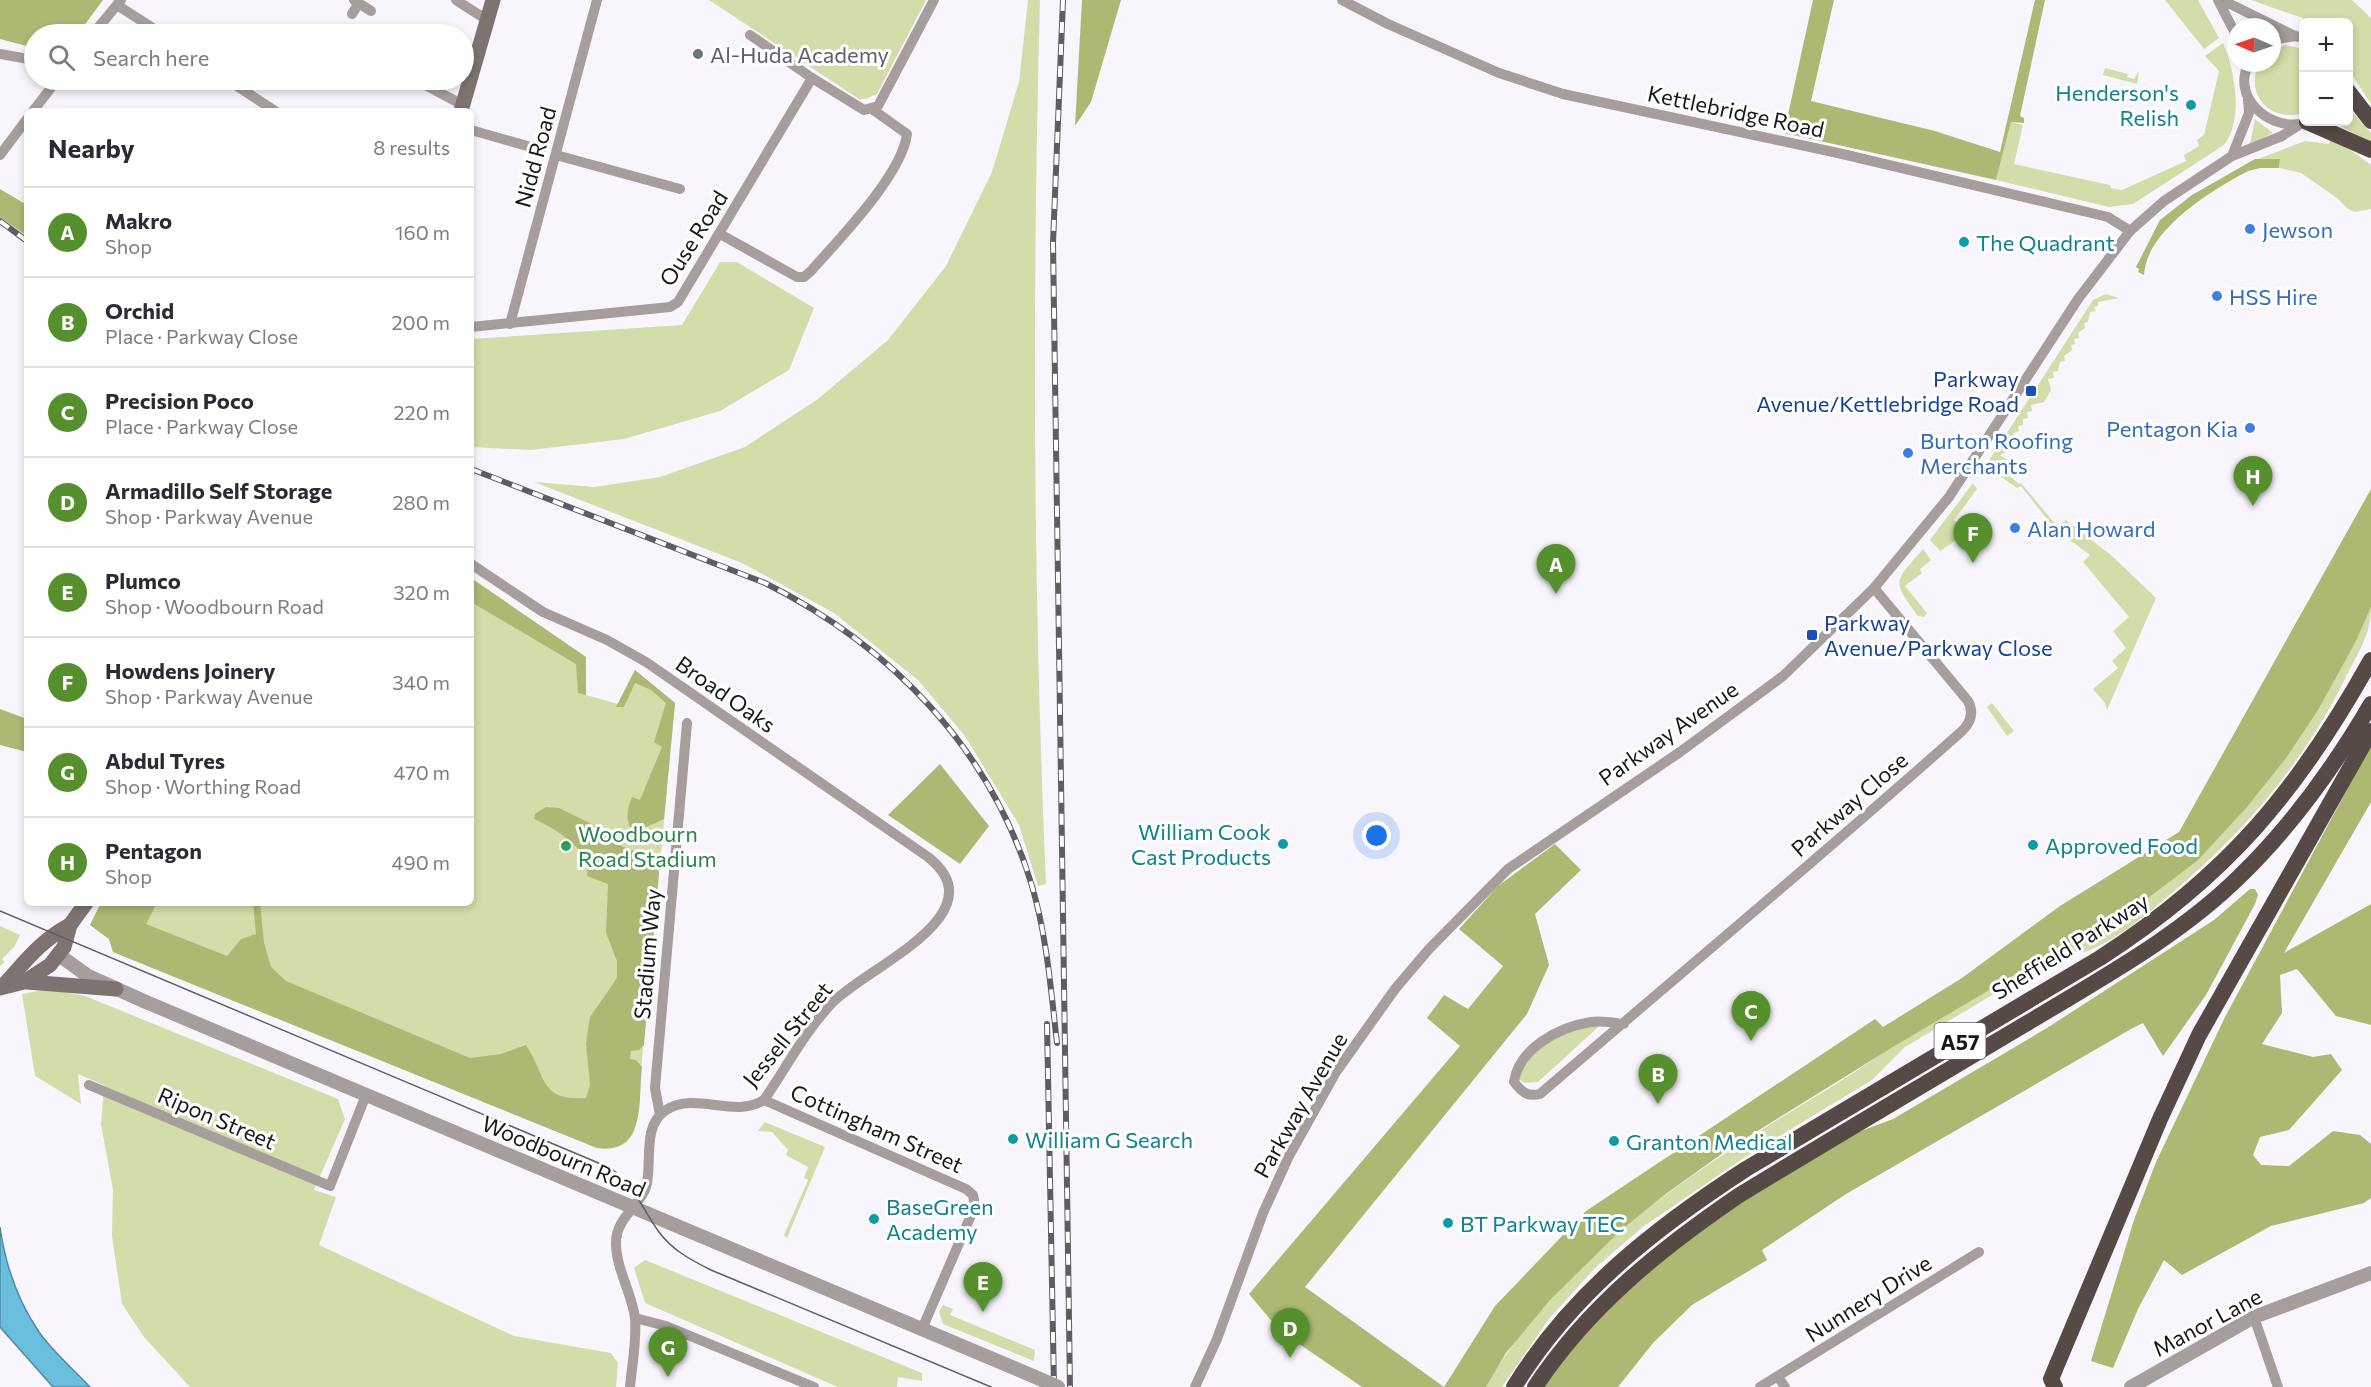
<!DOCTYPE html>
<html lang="en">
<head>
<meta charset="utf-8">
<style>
	body { margin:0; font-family:Commissioner,sans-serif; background:#f7f7f7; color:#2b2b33 }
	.controls { position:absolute; right:18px; top:18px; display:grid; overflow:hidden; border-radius:9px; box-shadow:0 3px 9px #0003 }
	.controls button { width:54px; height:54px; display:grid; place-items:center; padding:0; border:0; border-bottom:2px solid #e1e1e2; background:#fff; color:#2b2b33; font:30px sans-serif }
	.compass { position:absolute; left:2227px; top:18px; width:54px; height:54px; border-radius:50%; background:#fff; box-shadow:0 3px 9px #0003; rotate:272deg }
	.you { position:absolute; left:1377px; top:836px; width:21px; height:21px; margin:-15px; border:4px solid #fff; border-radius:50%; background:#1a73e8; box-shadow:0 0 0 9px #1a73e833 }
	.badge { display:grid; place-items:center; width:39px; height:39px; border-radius:50%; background:#56902d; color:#fff; font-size:20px; font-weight:700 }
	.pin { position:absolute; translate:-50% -50px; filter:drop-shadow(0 2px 3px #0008) }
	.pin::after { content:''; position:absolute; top:32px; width:21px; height:18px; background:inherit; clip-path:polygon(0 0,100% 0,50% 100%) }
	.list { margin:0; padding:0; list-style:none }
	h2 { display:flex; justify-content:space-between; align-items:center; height:78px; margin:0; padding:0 24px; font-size:26px }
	h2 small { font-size:20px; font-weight:400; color:#7c7c81 }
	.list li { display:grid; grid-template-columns:39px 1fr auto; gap:18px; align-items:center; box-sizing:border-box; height:90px; padding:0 24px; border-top:2px solid #e1e1e2 }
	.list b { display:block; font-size:22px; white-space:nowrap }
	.list p { margin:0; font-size:20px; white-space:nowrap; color:#7c7c81 }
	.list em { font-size:20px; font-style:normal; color:#7c7c81 }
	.icon { flex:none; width:33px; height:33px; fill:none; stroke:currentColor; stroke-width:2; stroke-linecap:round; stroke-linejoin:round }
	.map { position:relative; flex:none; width:2371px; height:1387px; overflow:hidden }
	.search { position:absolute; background:#fff; box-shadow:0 3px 9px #0003; left:24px; top:24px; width:450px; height:66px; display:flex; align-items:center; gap:15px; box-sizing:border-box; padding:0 21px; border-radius:33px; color:#7c7c81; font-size:22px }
	.panel { position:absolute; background:#fff; box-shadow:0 3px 9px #0003; left:24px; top:108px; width:450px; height:798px; border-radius:9px }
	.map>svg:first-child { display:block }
	.green { fill:#d3dda9 }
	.forest { fill:#adb973 }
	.water { fill:#69bddd; stroke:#518ba2; stroke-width:1.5 }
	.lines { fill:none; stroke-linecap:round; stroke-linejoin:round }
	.minor { stroke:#a59e9c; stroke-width:10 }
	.tertiary { stroke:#a59e9c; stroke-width:14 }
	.secondary { stroke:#7d7471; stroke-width:15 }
	.trunk { stroke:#564a46; stroke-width:16 }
	.tram { stroke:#5f5c62; stroke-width:1.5 }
	.rail-casing { stroke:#5f5c62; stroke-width:6 }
	.rail { stroke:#fff; stroke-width:4; stroke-dasharray:11; stroke-linecap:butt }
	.tertiary-bridge { stroke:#a59e9c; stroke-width:14 }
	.worship-dot { fill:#6b7280; stroke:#fff; stroke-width:2 }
	.culture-dot { fill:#0f9aa8; stroke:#fff; stroke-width:2 }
	.shop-dot { fill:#3f7fe0; stroke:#fff; stroke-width:2 }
	.transit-dot { fill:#1a4fb4; stroke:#fff; stroke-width:2 }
	.leisure-dot { fill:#2e9e5b; stroke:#fff; stroke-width:2 }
	.labels { text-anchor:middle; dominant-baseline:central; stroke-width:6; stroke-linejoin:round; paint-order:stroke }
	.shield { fill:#fff; stroke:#5d5c5f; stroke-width:1.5 }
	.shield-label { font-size:21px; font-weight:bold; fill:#18161a }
	.worship-label { font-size:22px; fill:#5b616d; stroke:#fff; text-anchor:start }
	.culture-label { font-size:22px; fill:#0d838f; stroke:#fff; text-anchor:start }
	.street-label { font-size:22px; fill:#18161a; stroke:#fff }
	.shop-label { font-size:22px; fill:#366cbe; stroke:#fff; text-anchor:start }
	.transit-label { font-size:22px; fill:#164399; stroke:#fff; text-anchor:end }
	.leisure-label { font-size:22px; fill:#27864d; stroke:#fff; text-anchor:start }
</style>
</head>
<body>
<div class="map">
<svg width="2371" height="1387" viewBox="0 0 2371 1387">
	<rect width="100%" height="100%" fill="#f9f5fd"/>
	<g class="green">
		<polygon points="709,0 926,0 877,94 866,99 859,99"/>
		<path d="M1028 0H1040C1032 295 1033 589 1046 884L1038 886 1019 825 965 736 918 680 834 613 742 563 534 482 594 487 660 477 745 447 818 399 888 340 946 266 992 172 1019 82Z"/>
		<polygon points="2165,0 2198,0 2219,38 2204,49"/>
		<polygon points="2251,0 2352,0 2371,18 2371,104 2349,70 2348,22 2314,22"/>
		<path d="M2223 43C2235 71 2244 119 2224 145L2133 204 2109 207 1996 180 2011 122 2023 125 2014 164 2110 185 2111 188 2122 190 2186 161 2184 155 2199 146 2197 140 2204 135 2219 71 2205 56Z"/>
		<path d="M2286 45 2303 49V113C2271 123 2244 95 2259 63H2272V50Z"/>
		<polygon points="2105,68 2128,74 2127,77 2134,79 2139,71 2137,84 2103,75"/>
		<polygon points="2351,111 2371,133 2371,143 2339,125 2340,122 2348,122"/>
		<polygon points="2255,119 2273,133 2250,144"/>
		<polygon points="2331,136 2371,165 2371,209 2355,212 2348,209 2337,198 2301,173 2279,168 2280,159 2258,159 2305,141 2329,144"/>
		<polygon points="720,262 737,262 814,308 789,370 720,411 624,439 531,450 471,447 471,339 682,325"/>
		<polygon points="2106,294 2119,298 2098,302 2098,306 2094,307 2096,311 2090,312 2088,322 2084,323 2085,328 2078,333 2079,338 2074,339 2075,344 2071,345 2072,350 2064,356 2065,361 2060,362 2058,371 2053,372 2054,378 2048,379 2051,390 2044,402 2031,405 2032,411 2027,412 2028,418 2023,419 2023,425 2018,426 2019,431 2013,433 2015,438 2009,439 2010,445 2005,446 2006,452 2000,455 2012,463 2006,473 2019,484 2021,483 2057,526 2066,520 2112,556 2156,598 2107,710 2105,703 2093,689 2118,668 2112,661 2126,648 2113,631 2129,617 2083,562 2090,555 2055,529 2021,486 2017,488 1991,470 1985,477 1979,476 2093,300"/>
		<polygon points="1973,483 1977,489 1954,520 1961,526 1953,533 1956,536 1963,530 1966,534 1940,551 1930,540"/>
		<path d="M1923 549 1931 560 1920 569 1922 573 1905 586 1927 613 1924 617 1918 616C1891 579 1894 583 1923 549Z"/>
		<path d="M471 578 586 657V695L618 704 635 670 675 703 636 1124C632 1145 617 1151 597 1148L113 952 109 939 90 925 101 903H471Z"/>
		<path d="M2371 607C2371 634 2359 651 2347 675 2304 763 2242 835 2167 897 2144 917 2117 939 2088 951 2082 953 2072 951 2066 951L1905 1047 1872 1080 1742 1159 1644 1226 1595 1268 1548 1320 1502 1387H1486C1560 1256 1693 1171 1818 1095 1844 1080 1869 1062 1894 1046 1941 1018 1988 991 2035 963 2054 952 2073 940 2092 930 2106 923 2123 917 2135 908 2242 832 2316 725 2371 607Z"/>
		<polygon points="1992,703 2014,731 2007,736 1987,707"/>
		<polygon points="0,926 20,935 14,947 2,959 5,962 0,966"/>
		<polygon points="48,989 85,996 338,1099 345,1119 314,1190 336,1197 319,1245 514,1336 611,1353 618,1363 616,1387 190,1387 144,1337 122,1304 112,1236 113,1190 101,1124 104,1085 78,1074 81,1104 35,1076 22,994"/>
		<path d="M1607 1019 1538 1082 1525 1083 1518 1079C1535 1035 1565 1031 1607 1019Z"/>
		<polygon points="765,1122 825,1147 787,1238 784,1235 808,1180 804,1178 808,1167 786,1155 788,1150 772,1132 758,1131"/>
		<polygon points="645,1260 922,1373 922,1381 898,1377 897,1387 838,1387 645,1303 634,1268"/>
		<polygon points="943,1305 953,1309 950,1315 1035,1350 1034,1361 943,1324 939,1312"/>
	</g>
	<g class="forest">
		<polygon points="0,0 103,0 78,34 34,34 34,48 0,39"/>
		<polygon points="1082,0 1121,0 1091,102 1075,126"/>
		<polygon points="1813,0 1834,0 1811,101 1935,131 2000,152 2035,0 2045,0 2020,116 2024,118 2024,123 2011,122 1996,180 1784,133"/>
		<path d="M2255 159H2280L2279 168H2260L2248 171C2212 190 2146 230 2144 275L2138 272 2139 269 2136 267 2160 220 2192 195Z"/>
		<polygon points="0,189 27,205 27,236 0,217"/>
		<polygon points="2371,489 2371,607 2356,641 2318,710 2286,758 2247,807 2198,860 2134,909 2079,937 1893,1047 1730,1148 1667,1193 1620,1231 1550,1300 1506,1353 1486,1387 1444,1387 1495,1306 1586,1211 1875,1019 1883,1027 1962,978 2060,906 2179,832"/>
		<polygon points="471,578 586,657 586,695 578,693 576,664 471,602"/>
		<path d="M635 670 675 703 664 819 646 827H630C625 816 628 808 632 797L640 800 662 747 654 742 666 703 651 690 635 683 624 707H616Z"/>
		<polygon points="0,709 27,719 27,752 0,745"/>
		<polygon points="2371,745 2371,802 2284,953 2371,904 2371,1025 2336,1016 2297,969 2280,975 2282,1013 2262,1044 2313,1057 2331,1054 2342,1070 2289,1130 2260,1137 2253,1155 2261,1165 2289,1166 2333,1131 2360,1135 2371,1144 2371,1198 2364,1203 2271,1226 2182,1275 2164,1260 2138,1309 2113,1368 2091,1361 2134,1220 2156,1162 2225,1017"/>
		<polygon points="940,764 989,826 960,864 888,815"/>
		<path d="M546 807 559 808 608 832 621 846 646 856 659 872 644 1045 639 1050 631 1051 630 1059 636 1060 642 1067C638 1101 647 1154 597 1148L113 952 109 939 90 925 101 903H157L146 924 227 956 241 939 256 934 253 903H260L264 943 271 967 286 981 470 1058 501 1054 526 1045C547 1077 539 1101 586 1098L590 1085 586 1043 590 1017 617 978V961L606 933 608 884 587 876C592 849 554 828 534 819L535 814Z"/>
		<polygon points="1555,844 1581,870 1535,914 1549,965 1527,1014 1305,1287 1444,1387 1362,1387 1279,1330 1249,1294 1460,1046 1427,1018 1444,995 1468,1009 1503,966 1459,929 1498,886"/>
		<polygon points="2250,889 2255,889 2258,895 2255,904 2206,995 2163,1056 2143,1023 2131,1029 1846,1194 1762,1250 1767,1260 1692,1305 1653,1343 1618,1387 1542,1387 1604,1309 1709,1223 1856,1133 1893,1119 2047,1028 2214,920"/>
	</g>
	<path class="water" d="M0 1227C5 1263 18 1301 39 1332 53 1352 73 1369 90 1387H53L0 1327Z"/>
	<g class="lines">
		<g class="minor">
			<polyline points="354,0 371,11"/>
			<polyline points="456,0 487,20"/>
			<polyline points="1342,0 1388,24 1499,73 1563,94 1838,153 2108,217 2130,231"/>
			<polyline points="2218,0 2236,35"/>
			<polyline points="2222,0 2295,36"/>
			<polyline points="117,5 162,34"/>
			<polyline points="352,14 359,3"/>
			<polyline points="93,34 121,0"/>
			<polyline points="750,35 812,78 864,110 878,106 934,0"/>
			<polyline points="2272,40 2295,36 2304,38"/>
			<polyline points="0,54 34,60"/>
			<path d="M2249 63C2231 97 2268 129 2300 124"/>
			<polyline points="228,80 275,111"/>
			<polyline points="416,80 463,105"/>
			<polyline points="33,111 57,80"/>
			<polyline points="471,130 541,150"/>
			<polyline points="0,155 27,119"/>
			<polyline points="556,155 680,189"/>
			<polyline points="2232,156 2249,113 2248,99"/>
			<path d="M720 234 797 277H804L811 271C839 239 902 175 907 134L872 109"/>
			<polyline points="510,324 597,0"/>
			<polyline points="471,327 670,307 678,302 812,78"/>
			<path d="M471 564 543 612 607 640 646 662 928 857C1000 914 867 967 832 1003 806 1030 786 1068 764 1100 734 1119 696 1091 666 1110 641 1126 653 1164 646 1187 641 1205 616 1217 616 1243 616 1269 632 1293 635 1318 637 1340 632 1365 630 1387"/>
			<path d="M1624 1024C1614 1023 1601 1020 1591 1022 1559 1027 1519 1048 1514 1082 1522 1092 1527 1097 1540 1094 1681 973 1824 854 1962 731 1971 722 1974 712 1968 701L1874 588"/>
			<polyline points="89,1085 330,1186 366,1095"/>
			<polyline points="764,1100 966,1189 973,1195 975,1206 922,1329"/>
			<polyline points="660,1115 655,1088 687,723"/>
			<polyline points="2254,1317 2278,1387"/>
			<polyline points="635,1318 666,1326 814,1387"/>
			<polyline points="1778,1377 1785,1387"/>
			<polyline points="1195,1387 1217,1339 1263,1213 1289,1156 1336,1072 1395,989 1429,949 1508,869 1680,752 1783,676 1874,588 1949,497 2078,299 2130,231 2164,201 2232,156 2282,136 2302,123"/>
			<polyline points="1760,1387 1979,1252"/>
		</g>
		<g class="tertiary">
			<polyline points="59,955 88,976 146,1002 1033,1376"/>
			<polyline points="2131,1387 2254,1317 2371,1273"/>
		</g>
		<g class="secondary">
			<polyline points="461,111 493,0"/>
			<polyline points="27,982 116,989"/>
			<path d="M2 987C24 963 41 940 70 925"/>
			<polyline points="0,988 24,982 50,965 64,947 70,925 86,903"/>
		</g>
		<g class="trunk">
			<polyline points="2348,91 2371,121"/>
			<polyline points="2307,122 2371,150"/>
			<path d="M1514 1387C1571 1294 1655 1228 1746 1169L2100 958C2227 876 2298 791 2371 660"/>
			<path d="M1535 1387C1588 1307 1659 1250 1738 1196 1836 1136 1935 1078 2034 1019 2105 976 2180 935 2239 877 2292 826 2334 767 2371 704"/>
			<polyline points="2055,1387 2051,1379 2160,1119 2199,1035 2371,731"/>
		</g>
		<path class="tram" d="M0 911 608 1167C635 1183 641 1208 659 1232 672 1250 691 1260 711 1270L991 1387"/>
		<g class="rail-casing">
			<g id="rail">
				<polyline points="1063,0 1053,243 1070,1387"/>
				<polyline points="0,221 27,241"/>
				<path d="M471 469 765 583C891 646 991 749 1032 886 1047 937 1051 991 1057 1043"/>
				<polyline points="1047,1024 1054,1387"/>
			</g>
		</g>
		<use href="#rail" class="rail"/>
		<polyline class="tertiary-bridge" points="1033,1376 1058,1387"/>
	</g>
	<circle class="worship-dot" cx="698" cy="54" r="6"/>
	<g class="culture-dot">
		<circle cx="2191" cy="105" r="6"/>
		<circle cx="1964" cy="242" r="6"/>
		<circle cx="1283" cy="844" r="6"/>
		<circle cx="2033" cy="845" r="6"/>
		<circle cx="1013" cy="1139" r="6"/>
		<circle cx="1614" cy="1141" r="6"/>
		<circle cx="874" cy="1219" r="6"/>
		<circle cx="1448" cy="1223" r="6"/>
	</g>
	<g class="shop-dot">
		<circle cx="2250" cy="229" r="6"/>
		<circle cx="2217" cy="296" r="6"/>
		<circle cx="2250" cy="428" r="6"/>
		<circle cx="1908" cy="453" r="6"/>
		<circle cx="2015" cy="528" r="6"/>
	</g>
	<g class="transit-dot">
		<rect x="2025" y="385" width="12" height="12" rx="3"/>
		<rect x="1806" y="629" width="12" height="12" rx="3"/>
	</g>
	<circle class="leisure-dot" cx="566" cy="846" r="6"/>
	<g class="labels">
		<rect class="shield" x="1934.5" y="1023" width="51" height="36" rx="4.5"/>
		<g class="shield-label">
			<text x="1960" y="1041">A57</text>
		</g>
		<g class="worship-label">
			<text x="710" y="54">Al-Huda Academy</text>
		</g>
		<g class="culture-label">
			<text x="2179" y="92" text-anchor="end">Henderson's<tspan x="2179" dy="25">Relish</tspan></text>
			<text x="1976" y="242">The Quadrant</text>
			<text x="1271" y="831" text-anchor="end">William Cook<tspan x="1271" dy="25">Cast Products</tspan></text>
			<text x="2045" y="845">Approved Food</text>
			<text x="1025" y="1139">William G Search</text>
			<text x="1626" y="1141">Granton Medical</text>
			<text x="886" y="1206">BaseGreen<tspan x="886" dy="25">Academy</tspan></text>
			<text x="1460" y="1223">BT Parkway TEC</text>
		</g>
		<g class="street-label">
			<text transform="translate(1736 111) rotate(12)">Kettlebridge Road</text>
			<text transform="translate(535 157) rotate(-75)">Nidd Road</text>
			<text transform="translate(693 238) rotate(-58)">Ouse Road</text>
			<text transform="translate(726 694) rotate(35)">Broad Oaks</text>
			<text transform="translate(1668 733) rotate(-35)">Parkway Avenue</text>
			<text transform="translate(1849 804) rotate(-41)">Parkway Close</text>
			<text transform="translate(2070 946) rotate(-32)">Sheffield Parkway</text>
			<text transform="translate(647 954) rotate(-85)">Stadium Way</text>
			<text transform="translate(787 1034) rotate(-51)">Jessell Street</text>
			<text transform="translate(1300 1105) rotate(-60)">Parkway Avenue</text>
			<text transform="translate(217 1118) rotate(23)">Ripon Street</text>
			<text transform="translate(877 1128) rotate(24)">Cottingham Street</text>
			<text transform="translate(564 1156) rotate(23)">Woodbourn Road</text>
			<text transform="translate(1868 1298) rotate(-32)">Nunnery Drive</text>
			<text transform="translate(2207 1322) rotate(-28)">Manor Lane</text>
		</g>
		<g class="shop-label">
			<text x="2262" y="229">Jewson</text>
			<text x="2229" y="296">HSS Hire</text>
			<text x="2238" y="428" text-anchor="end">Pentagon Kia</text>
			<text x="1920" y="440">Burton Roofing<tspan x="1920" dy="25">Merchants</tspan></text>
			<text x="2027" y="528">Alan Howard</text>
		</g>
		<g class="transit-label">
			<text x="2019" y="378">Parkway<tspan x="2019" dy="25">Avenue/Kettlebridge Road</tspan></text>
			<text x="1824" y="622" text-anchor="start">Parkway<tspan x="1824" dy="25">Avenue/Parkway Close</tspan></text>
		</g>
		<g class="leisure-label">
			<text x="578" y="833">Woodbourn<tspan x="578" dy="25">Road Stadium</tspan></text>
		</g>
	</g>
</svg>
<div class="controls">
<button>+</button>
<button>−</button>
</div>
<svg class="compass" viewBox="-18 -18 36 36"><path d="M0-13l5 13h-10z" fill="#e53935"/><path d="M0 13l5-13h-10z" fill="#7c7c81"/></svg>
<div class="you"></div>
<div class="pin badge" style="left:1556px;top:594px">A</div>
<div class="pin badge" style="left:1658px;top:1104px">B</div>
<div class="pin badge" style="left:1751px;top:1041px">C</div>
<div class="pin badge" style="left:1290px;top:1358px">D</div>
<div class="pin badge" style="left:983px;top:1312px">E</div>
<div class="pin badge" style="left:1973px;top:563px">F</div>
<div class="pin badge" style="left:668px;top:1377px">G</div>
<div class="pin badge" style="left:2253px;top:506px">H</div>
<div class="search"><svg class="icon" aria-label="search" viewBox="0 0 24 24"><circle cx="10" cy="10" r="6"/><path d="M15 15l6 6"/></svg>Search here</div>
<section class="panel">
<h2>Nearby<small>8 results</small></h2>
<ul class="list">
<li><span class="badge">A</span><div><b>Makro</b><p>Shop</p></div><em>160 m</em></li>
<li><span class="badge">B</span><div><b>Orchid</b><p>Place · Parkway Close</p></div><em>200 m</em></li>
<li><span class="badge">C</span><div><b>Precision Poco</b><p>Place · Parkway Close</p></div><em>220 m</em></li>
<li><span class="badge">D</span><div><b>Armadillo Self Storage</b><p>Shop · Parkway Avenue</p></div><em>280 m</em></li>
<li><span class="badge">E</span><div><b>Plumco</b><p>Shop · Woodbourn Road</p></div><em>320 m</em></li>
<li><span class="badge">F</span><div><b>Howdens Joinery</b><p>Shop · Parkway Avenue</p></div><em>340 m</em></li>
<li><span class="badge">G</span><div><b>Abdul Tyres</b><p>Shop · Worthing Road</p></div><em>470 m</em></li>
<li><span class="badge">H</span><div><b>Pentagon</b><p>Shop</p></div><em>490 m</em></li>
</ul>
</section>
</div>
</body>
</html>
